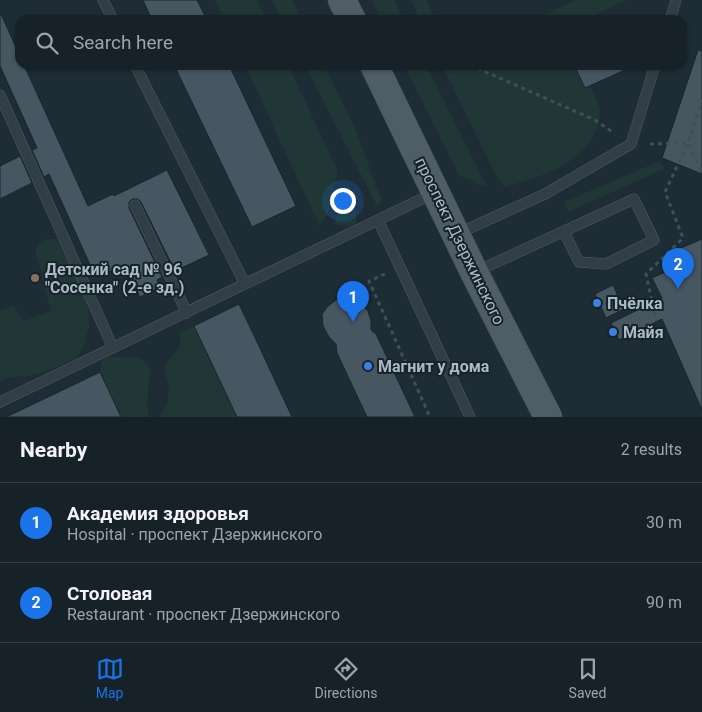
<!DOCTYPE html>
<html lang="en">
<head>
<meta charset="utf-8">
<style>
	body { margin:0; font-family:Roboto,sans-serif; background:#232e34; color:#f1f3f6 }
	.you { position:absolute; left:342px; top:200px; width:18px; height:18px; margin:-12px; border:4px solid #fff; border-radius:50%; background:#1a73e8; box-shadow:0 0 0 8px #1a73e833 }
	.badge { display:grid; place-items:center; width:32px; height:32px; border-radius:50%; background:#1a73e8; color:#fff; font-size:16px; font-weight:700 }
	.pin { position:absolute; translate:-50% -41px; filter:drop-shadow(0 1px 2px #0008) }
	.pin::after { content:''; position:absolute; top:26px; width:18px; height:15px; background:inherit; clip-path:polygon(0 0,100% 0,50% 100%) }
	.list { margin:0; padding:0; list-style:none }
	h2 { display:flex; justify-content:space-between; align-items:center; height:65px; margin:0; padding:0 20px; font-size:21px }
	h2 small { font-size:16px; font-weight:400; color:#9ea3a8 }
	.list li { display:grid; grid-template-columns:32px 1fr auto; gap:15px; align-items:center; box-sizing:border-box; height:80px; padding:0 20px; border-top:1px solid #353e45 }
	.list b { display:block; font-size:19px; white-space:nowrap }
	.list p { margin:0; font-size:16px; white-space:nowrap; color:#9ea3a8 }
	.list em { font-size:16px; font-style:normal; color:#9ea3a8 }
	.icon { flex:none; width:28px; height:28px; fill:none; stroke:currentColor; stroke-width:2; stroke-linecap:round; stroke-linejoin:round }
	.map { position:relative; flex:none; width:702px; height:417px; overflow:hidden }
	.search { position:absolute; background:#162128; box-shadow:0 1px 4px #0004; left:15px; right:15px; top:15px; height:55px; display:flex; align-items:center; gap:12px; box-sizing:border-box; padding:0 18px; border-radius:15px; color:#9ea3a8; font-size:19px }
	.sheet { height:225px; background:#162128 }
	nav { display:flex; justify-content:space-around; align-items:center; box-sizing:border-box; height:70px; border-top:1px solid #353e45; background:#162128; font-size:14px; color:#9ea3a8 }
	nav a { display:grid; justify-items:center; gap:2px }
	nav .on { color:#1a73e8 }
	.map>svg:first-child { display:block }
	.green { fill:#203735 }
	.building { fill:#465762; stroke:#19252c }
	.lines { fill:none; stroke-linecap:round; stroke-linejoin:round }
	.service-casing { stroke:#4f5c65; stroke-width:11 }
	.primary-casing { stroke:#3b4750; stroke-width:29 }
	.path { stroke:#3d5352; stroke-width:3; stroke-dasharray:4 4; stroke-linecap:butt }
	.service { stroke:#313e46; stroke-width:10 }
	.primary { stroke:#4f5d67; stroke-width:28 }
	.education-dot { fill:#8d6e63; stroke:#17232a; stroke-width:2 }
	.shop-dot { fill:#3f7fe0; stroke:#17232a; stroke-width:2 }
	.labels { text-anchor:middle; dominant-baseline:central; stroke-width:4; stroke-linejoin:round; paint-order:stroke }
	.street-label { font-size:16px; fill:#abb9c4; stroke:#17232a }
	.poi-label { font-size:16px; font-weight:bold; fill:#abb9c4; stroke:#17232a; text-anchor:start }
</style>
</head>
<body>
<div class="map">
<svg width="702" height="417" viewBox="0 0 702 417">
	<rect width="100%" height="100%" fill="#1e2c36"/>
	<g class="green">
		<polygon points="215,0 257,0 267,20 224,20"/>
		<polygon points="272,0 292,0 302,20 282,20"/>
		<polygon points="371,0 394,0 404,20 381,20"/>
		<polygon points="411,0 426,0 436,20 420,20"/>
		<polygon points="576,0 626,0 585,20 533,20"/>
		<polygon points="245,65 288,65 338,171 328,215 319,225"/>
		<polygon points="305,65 324,65 355,128 382,201 377,206"/>
		<path d="M404 65H426L486 185C477 187 474 181 467 178 464 177 461 177 459 175Z"/>
		<path d="M442 65H579C583 74 599 102 600 110 601 137 578 159 556 169 540 177 521 182 505 187L497 178Z"/>
		<polygon points="660,161 664,169 568,212 564,202"/>
		<polygon points="346,189 356,209 356,222 352,226 334,224"/>
		<polygon points="45,239 60,239 63,245 64,253 74,272 88,305 89,327 83,348 80,353 75,358 58,367 41,373 28,376 9,377 0,381 0,311 13,305 23,321 52,311 43,286 42,273 35,255 36,248 39,243"/>
		<path d="M194 326 237 417H159C168 408 171 392 167 380 166 376 164 372 165 368 166 359 175 355 179 348 181 344 180 337 180 332Z"/>
		<path d="M106 357H139L150 367C150 384 145 401 149 417H121L100 372 101 362Z"/>
	</g>
	<g class="building">
		<polygon points="143,0 197,0 207,20 152,20"/>
		<polygon points="0,12 20,56 20,65 24,65 88,206 113,194 114,196 167,170 209,255 175,271 141,202 138,199 132,199 129,202 129,208 162,277 157,280 160,287 140,297 123,265 96,278 49,174 44,177 32,150 37,148 0,66"/>
		<polygon points="698,50 702,51 702,174 662,158"/>
		<polygon points="174,65 229,65 296,206 252,227"/>
		<polygon points="574,65 636,65 585,88"/>
		<polygon points="20,156 32,183 0,199 0,166"/>
		<polygon points="702,239 702,410 662,319 619,340 611,323 662,298 652,278 681,265 674,251"/>
		<polygon points="613,285 624,309 606,318 595,294"/>
		<polygon points="347,298 359,301 368,311 371,321 371,330 376,334 415,417 367,417 337,353 336,344 329,337 323,326 322,314 328,306 336,300"/>
		<polygon points="239,304 258,344 292,417 237,417 194,326"/>
		<polygon points="100,372 121,417 6,417 67,388"/>
	</g>
	<g class="lines">
		<g class="service-casing">
			<g id="service">
				<polyline points="103,0 113,20"/>
				<polyline points="670,20 676,0"/>
				<polyline points="135,65 245,284"/>
				<polyline points="0,95 113,348"/>
				<polyline points="135,205 187,313"/>
				<polyline points="378,220 470,417"/>
				<polyline points="457,234 545,194 631,144 655,65"/>
				<path d="M475 272C528 248 581 223 634 199L654 240 606 264 579 262 564 232"/>
				<polyline points="0,402 434,193"/>
			</g>
		</g>
		<g class="primary-casing">
			<g id="primary">
				<polyline points="342,0 352,20"/>
				<polyline points="374,65 474,272 548,417"/>
			</g>
		</g>
		<g class="path">
			<polyline points="470,65 595,120 614,133"/>
			<polyline points="436,68 448,65"/>
			<polyline points="702,99 688,143 702,172"/>
			<polyline points="650,144 688,143 665,192 683,238 646,274 656,321"/>
			<polyline points="385,274 369,281 430,417"/>
		</g>
		<use href="#service" class="service"/>
		<use href="#primary" class="primary"/>
	</g>
	<circle class="education-dot" cx="35" cy="278" r="5"/>
	<g class="shop-dot">
		<circle cx="597" cy="303" r="5"/>
		<circle cx="613" cy="332" r="5"/>
		<circle cx="368" cy="366" r="5"/>
	</g>
	<g class="labels">
		<g class="street-label">
			<text transform="translate(460 241) rotate(64)">проспект Дзержинского</text>
		</g>
		<g class="poi-label">
			<text x="45" y="269">Детский сад № 96<tspan x="45" dy="18">"Сосенка" (2-е зд.)</tspan></text>
			<text x="607" y="303">Пчёлка</text>
			<text x="623" y="332">Майя</text>
			<text x="378" y="366">Магнит у дома</text>
		</g>
	</g>
</svg>
<div class="you"></div>
<div class="pin badge" style="left:353px;top:322px">1</div>
<div class="pin badge" style="left:678px;top:289px">2</div>
<div class="search"><svg class="icon" aria-label="search" viewBox="0 0 24 24"><circle cx="10" cy="10" r="6"/><path d="M15 15l6 6"/></svg>Search here</div>
</div>
<section class="sheet">
<h2>Nearby<small>2 results</small></h2>
<ul class="list">
<li><span class="badge">1</span><div><b>Академия здоровья</b><p>Hospital · проспект Дзержинского</p></div><em>30 m</em></li>
<li><span class="badge">2</span><div><b>Столовая</b><p>Restaurant · проспект Дзержинского</p></div><em>90 m</em></li>
</ul>
</section>
<nav>
<a class="on"><svg class="icon" aria-label="map" viewBox="0 0 24 24"><path d="M3 6l6-2 6 2 6-2v14l-6 2-6-2-6 2zM9 4v14M15 6v14"/></svg>Map</a>
<a><svg class="icon" aria-label="directions" viewBox="0 0 24 24"><path d="M12 3l9 9-9 9-9-9zM9 14v-3h6M13 9l2 2-2 2"/></svg>Directions</a>
<a><svg class="icon" aria-label="saved" viewBox="0 0 24 24"><path d="M7 4h10v16l-5-4-5 4z"/></svg>Saved</a>
</nav>
</body>
</html>
